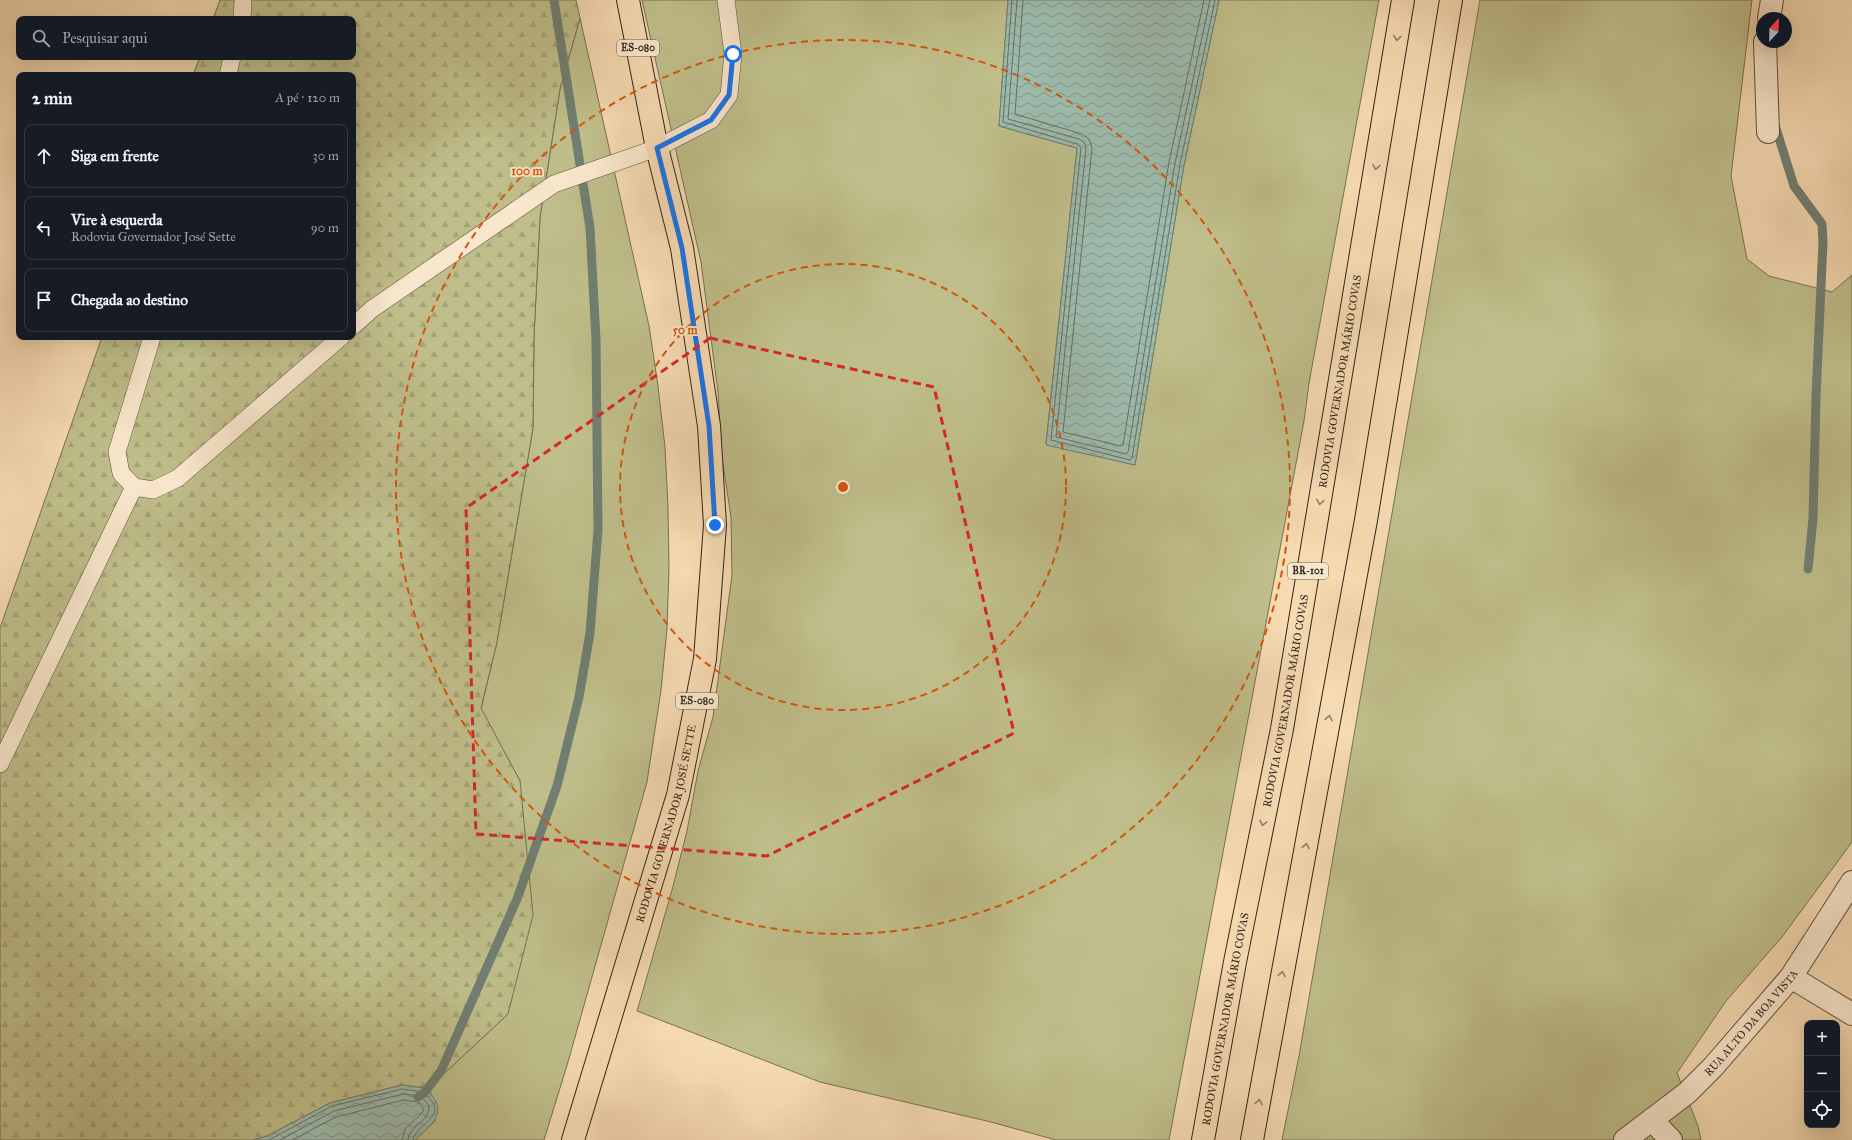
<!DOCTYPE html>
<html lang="pt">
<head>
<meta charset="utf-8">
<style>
	body { margin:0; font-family:"IM FELL Great Primer",serif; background:#242831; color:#f1f3f6 }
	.controls { position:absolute; right:12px; bottom:12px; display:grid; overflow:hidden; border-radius:8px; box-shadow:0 4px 16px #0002 }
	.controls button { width:36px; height:36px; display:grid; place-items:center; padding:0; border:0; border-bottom:1px solid #363941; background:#171b24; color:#f1f3f6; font:20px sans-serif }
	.compass { position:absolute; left:1756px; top:12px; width:36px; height:36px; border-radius:50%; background:#171b24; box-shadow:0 4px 16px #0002; rotate:22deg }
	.stop { position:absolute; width:12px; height:12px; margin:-9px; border:3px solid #1a73e8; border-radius:50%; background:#fff }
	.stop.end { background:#1a73e8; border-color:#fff; box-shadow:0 1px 4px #0008 }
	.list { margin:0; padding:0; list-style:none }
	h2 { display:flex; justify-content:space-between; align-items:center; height:52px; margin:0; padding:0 16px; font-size:17px }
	h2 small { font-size:13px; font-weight:400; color:#9ea1a6 }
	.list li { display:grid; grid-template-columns:26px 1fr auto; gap:12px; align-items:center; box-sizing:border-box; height:64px; margin:0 8px 8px; padding:0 8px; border:1px solid #363941; border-radius:8px }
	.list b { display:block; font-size:15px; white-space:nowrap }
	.list p { margin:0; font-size:13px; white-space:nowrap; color:#9ea1a6 }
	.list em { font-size:13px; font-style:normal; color:#9ea1a6 }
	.icon { flex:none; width:22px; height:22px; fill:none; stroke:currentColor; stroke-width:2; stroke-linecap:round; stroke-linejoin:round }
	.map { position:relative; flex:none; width:1852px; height:1140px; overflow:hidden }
	.search { position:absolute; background:#171b24; box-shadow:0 4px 16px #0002; left:16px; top:16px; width:340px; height:44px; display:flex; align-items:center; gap:10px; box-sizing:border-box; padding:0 14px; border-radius:8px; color:#9ea1a6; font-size:15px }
	.panel { position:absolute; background:#171b24; box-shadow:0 4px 16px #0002; left:16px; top:72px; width:340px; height:268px; border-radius:8px }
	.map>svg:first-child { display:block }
	.grass { fill:#bfbe8a; stroke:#767252 }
	.forest { fill:url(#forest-firs); stroke:#767252 }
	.water { fill:url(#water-waves); stroke:#707f72 }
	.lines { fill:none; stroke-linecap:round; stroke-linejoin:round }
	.shore { stroke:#657064; stroke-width:1 }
	.stream { stroke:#707f72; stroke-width:9 }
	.service-casing { stroke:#5f5240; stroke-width:18 }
	.minor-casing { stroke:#5f5240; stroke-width:24 }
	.tertiary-casing { stroke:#5f5240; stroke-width:24 }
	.primary-casing { stroke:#2d251a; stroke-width:24 }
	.motorway-casing { stroke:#2d251a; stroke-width:24 }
	.service { stroke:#f9e7cd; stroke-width:17 }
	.minor { stroke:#f9e7cd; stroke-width:22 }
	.tertiary { stroke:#f9e7cd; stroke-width:22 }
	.primary { stroke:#f6dab2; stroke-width:22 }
	.motorway { stroke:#f6dab2; stroke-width:22 }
	.oneway { stroke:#928066 }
	.route { stroke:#1a73e8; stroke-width:5 }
	.marked { fill:none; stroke:#d62828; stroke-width:3; stroke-dasharray:8 5; stroke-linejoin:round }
	.ring { fill:none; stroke:#d5540d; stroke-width:2; stroke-dasharray:7 5 }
	.labels { text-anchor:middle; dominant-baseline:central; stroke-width:3.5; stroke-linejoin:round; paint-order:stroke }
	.shield { fill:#f9e7cd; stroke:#6a5f50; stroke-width:1 }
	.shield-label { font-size:10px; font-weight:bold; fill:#2d251a }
	.street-label { font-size:11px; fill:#2d251a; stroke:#f9e7cd }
	.centre { fill:#d5540d; stroke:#f9e7cd; stroke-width:2 }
	.ring-label { font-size:12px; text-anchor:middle; font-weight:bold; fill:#d5540d; stroke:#f9e7cd; stroke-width:3.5; stroke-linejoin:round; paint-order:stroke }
</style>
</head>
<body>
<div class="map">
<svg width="1852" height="1140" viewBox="0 0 1852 1140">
	<defs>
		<pattern id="forest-firs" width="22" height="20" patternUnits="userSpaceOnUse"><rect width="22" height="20" fill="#bfbe8a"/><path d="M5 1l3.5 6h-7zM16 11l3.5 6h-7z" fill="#a4a376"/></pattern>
		<pattern id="water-waves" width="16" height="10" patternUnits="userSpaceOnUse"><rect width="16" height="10" fill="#9dbbad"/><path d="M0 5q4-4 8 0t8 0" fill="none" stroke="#80988c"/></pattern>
	</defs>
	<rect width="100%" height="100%" fill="#f6dab2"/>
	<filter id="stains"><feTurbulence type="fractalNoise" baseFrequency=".005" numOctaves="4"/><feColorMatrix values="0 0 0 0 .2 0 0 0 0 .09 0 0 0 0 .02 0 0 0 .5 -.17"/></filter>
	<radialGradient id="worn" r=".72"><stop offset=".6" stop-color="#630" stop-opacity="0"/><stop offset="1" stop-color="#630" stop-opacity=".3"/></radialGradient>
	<g class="grass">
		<polygon points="642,0 1008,0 999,126 1077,148 1046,444 1135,465 1184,165 1219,0 1379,0 1309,383 1304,421 1169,1140 1056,1140 991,1122 820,1082 637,1011 672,890 687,831 698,771 713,717 732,575 731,517 722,457 718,392 701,262"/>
		<polygon points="1480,0 1752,0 1731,176 1747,259 1769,276 1832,292 1852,275 1852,842 1782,937 1726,1001 1677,1073 1698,1126 1701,1140 1282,1140 1299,1056"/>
		<polygon points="580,18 649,326 658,386 665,447 668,507 669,568 667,629 661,690 647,782 568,1062 544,1140 415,1140 435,1121 431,1093 425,1088 448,1070 508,1014 520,781 481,709 497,642 533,428 534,336 540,217 560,89"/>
	</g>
	<polygon class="forest" points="220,0 576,0 580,18 560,89 540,217 534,336 533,428 497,642 481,708 520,781 533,915 508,1014 448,1070 425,1088 402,1085 330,1103 267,1136 253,1140 0,1140 0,628 102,337 353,337 353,75 193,75 200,57 353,57 353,19 213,19"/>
	<g class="water">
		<polygon points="1008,0 1219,0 1184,165 1135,465 1046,445 1077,148 999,126"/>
		<path d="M402 1085 425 1088C450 1111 434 1122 415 1140H253L267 1136 330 1103Z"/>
	</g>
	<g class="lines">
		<g class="shore">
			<polyline points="1012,0 1003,122 1077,144 1081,148 1051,440 1130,460 1132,458 1180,164 1215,0"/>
			<polyline points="1017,0 1008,119 1079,139 1084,142 1086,148 1056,437 1126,454 1128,452 1175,163 1210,0"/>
			<polyline points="1023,0 1015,114 1082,134 1089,139 1092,148 1063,432 1121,446 1123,445 1169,162 1204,0"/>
			<path d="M269 1140 332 1106 402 1089 423 1092C454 1118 415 1122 413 1140"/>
			<path d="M280 1140 334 1111 403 1094 421 1096 429 1106C430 1122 409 1125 408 1140"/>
			<polyline points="292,1140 336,1117 403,1100 418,1102 423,1108 423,1112 405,1129 402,1140"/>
		</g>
		<g class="stream">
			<polyline points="1775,125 1794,186 1822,224 1823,242 1816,396 1813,519 1808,569"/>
			<polyline points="418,1097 424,1093 441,1071 517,899 557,786 579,697 590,633 598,530 596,339 590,228 554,0"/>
		</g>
		<g class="service-casing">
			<g id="service">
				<polyline points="242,19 243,0"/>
				<polyline points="228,75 232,57"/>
				<polyline points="353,326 372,309 554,184 657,148 711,120 729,95 733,54 726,0"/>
				<polyline points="152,337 117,452 121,473 134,487 153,490 178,478 341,337"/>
				<polyline points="0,764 134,487"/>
			</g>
		</g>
		<g class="minor-casing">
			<g id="minor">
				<polyline points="1769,18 1772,0"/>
				<polyline points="1765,42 1768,132"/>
				<polyline points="1791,977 1852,1014"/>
			</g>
		</g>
		<g class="tertiary-casing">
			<g id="tertiary">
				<polyline points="1652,1120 1671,1140"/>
				<path id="s1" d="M1625 1140 1687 1093 1713 1067 1791 977 1852 882"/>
			</g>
		</g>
		<g class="primary-casing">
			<g id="primary">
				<path id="s2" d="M573 1140 678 795 705 659 715 525 709 426 682 248 657 148 628 0"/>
			</g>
		</g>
		<g class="motorway-casing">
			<g id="motorway">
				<path id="s3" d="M1203 1140 1235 962 1282 729 1403 0"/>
				<polyline points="1252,1140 1366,520 1451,0"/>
			</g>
		</g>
		<use href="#service" class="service"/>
		<use href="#minor" class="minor"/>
		<use href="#tertiary" class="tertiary"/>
		<use href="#primary" class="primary"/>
		<use href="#motorway" class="motorway"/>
	</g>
	<defs><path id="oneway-chevron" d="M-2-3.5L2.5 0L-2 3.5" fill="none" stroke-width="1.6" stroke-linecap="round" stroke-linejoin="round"/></defs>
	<g class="oneway">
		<use href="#oneway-chevron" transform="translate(1397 38) rotate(99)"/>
		<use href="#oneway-chevron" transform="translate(1376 167) rotate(99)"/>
		<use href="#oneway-chevron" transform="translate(1320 502) rotate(99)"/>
		<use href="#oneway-chevron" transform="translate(1329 718) rotate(-80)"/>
		<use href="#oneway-chevron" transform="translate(1263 823) rotate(102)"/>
		<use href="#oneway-chevron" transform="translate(1306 846) rotate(-80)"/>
		<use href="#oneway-chevron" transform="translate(1282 974) rotate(-80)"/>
		<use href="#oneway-chevron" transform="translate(1259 1102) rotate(-80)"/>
	</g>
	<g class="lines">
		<polyline class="route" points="715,525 709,426 682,248 657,148 711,120 729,95 733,54"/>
	</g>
	<path class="marked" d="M710 338 934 387 1014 733 767 856 476 834 466 508Z"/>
	<g class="ring">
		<circle cx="843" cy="487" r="223"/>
		<circle cx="843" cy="487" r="447"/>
	</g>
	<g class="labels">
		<g class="shield">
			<rect x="617" y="40" width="42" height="16" rx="3"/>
			<rect x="1288" y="563" width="40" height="16" rx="3"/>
			<rect x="676" y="693" width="42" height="16" rx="3"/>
		</g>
		<g class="shield-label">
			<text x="638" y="48">ES-080</text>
			<text x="1308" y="571">BR-101</text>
			<text x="697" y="701">ES-080</text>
		</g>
		<g class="street-label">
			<text stroke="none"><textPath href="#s3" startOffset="771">RODOVIA GOVERNADOR MÁRIO COVAS</textPath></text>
			<text stroke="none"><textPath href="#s3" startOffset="447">RODOVIA GOVERNADOR MÁRIO COVAS</textPath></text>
			<text stroke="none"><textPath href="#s2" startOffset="330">RODOVIA GOVERNADOR JOSÉ SETTE</textPath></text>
			<text stroke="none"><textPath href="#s3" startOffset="123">RODOVIA GOVERNADOR MÁRIO COVAS</textPath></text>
			<text stroke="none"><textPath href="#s1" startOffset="173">RUA ALTO DA BOA VISTA</textPath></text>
		</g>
	</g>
	<circle cx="843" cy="487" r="6" class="centre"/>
	<g class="ring-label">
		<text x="527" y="175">100 m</text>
		<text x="685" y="334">50 m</text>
	</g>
	<rect width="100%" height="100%" filter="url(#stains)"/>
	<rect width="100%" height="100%" fill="url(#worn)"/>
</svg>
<div class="controls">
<button>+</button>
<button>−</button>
<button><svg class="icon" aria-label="locate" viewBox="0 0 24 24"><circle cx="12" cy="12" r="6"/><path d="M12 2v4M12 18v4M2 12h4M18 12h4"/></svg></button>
</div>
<svg class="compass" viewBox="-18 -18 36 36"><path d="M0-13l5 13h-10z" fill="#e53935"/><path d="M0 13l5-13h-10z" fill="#9ea1a6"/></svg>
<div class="stop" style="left:733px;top:54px"></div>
<div class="stop end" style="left:715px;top:525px"></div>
<div class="search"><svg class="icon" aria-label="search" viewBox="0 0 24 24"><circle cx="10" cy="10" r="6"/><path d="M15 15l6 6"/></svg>Pesquisar aqui</div>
<section class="panel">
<h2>2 min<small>A pé · 120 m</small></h2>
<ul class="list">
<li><svg class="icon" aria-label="ahead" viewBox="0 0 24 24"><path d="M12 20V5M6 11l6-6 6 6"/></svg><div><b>Siga em frente</b></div><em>30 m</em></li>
<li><svg class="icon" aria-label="left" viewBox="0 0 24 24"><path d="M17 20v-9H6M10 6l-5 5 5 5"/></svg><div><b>Vire à esquerda</b><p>Rodovia Governador José Sette</p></div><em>90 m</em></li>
<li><svg class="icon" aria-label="arrive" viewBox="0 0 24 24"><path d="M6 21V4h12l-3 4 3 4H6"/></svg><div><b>Chegada ao destino</b></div></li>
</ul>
</section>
</div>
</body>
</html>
